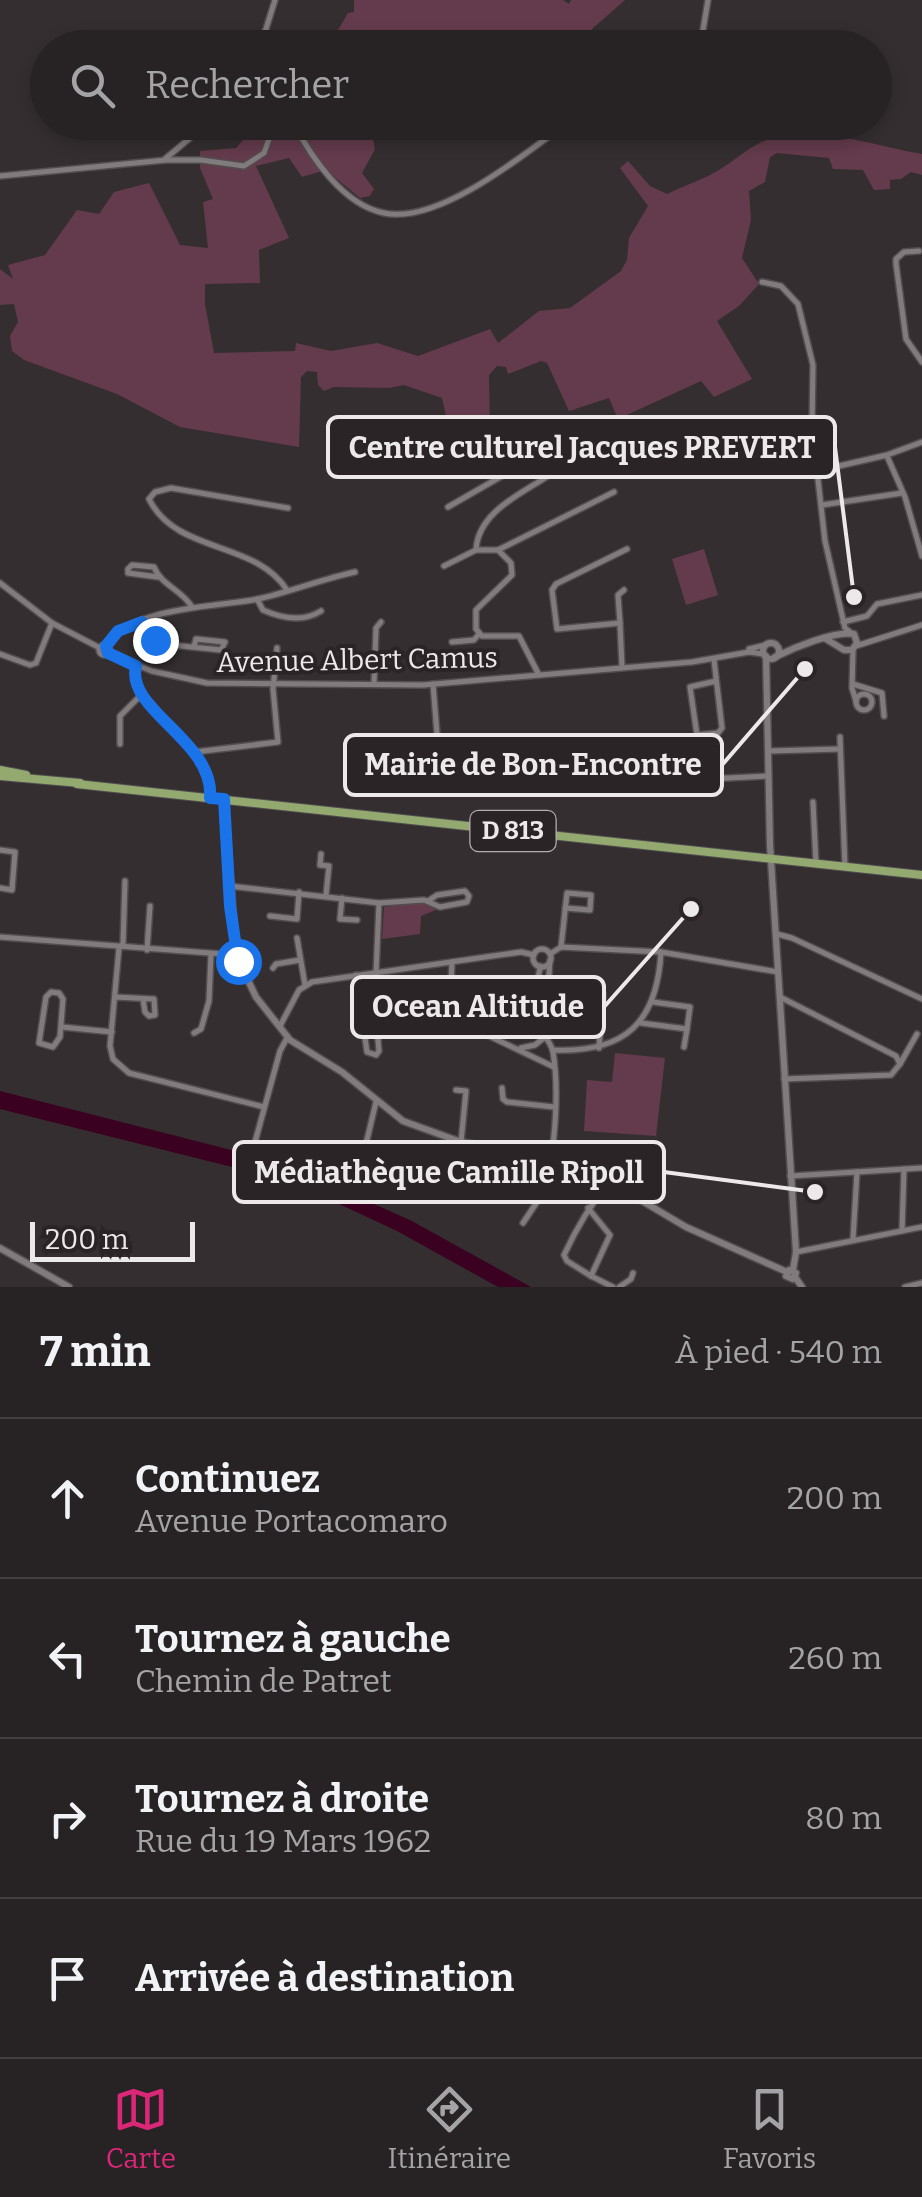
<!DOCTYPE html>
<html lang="fr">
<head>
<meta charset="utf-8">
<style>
	body { margin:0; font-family:Bitter,serif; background:#2f2a2c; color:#f1f3f6 }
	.scale { position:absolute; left:30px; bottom:25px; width:165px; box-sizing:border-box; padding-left:10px; border:5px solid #ede9ea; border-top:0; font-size:28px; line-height:35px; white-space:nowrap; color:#ede9ea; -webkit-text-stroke:8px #2a2426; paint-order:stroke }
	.stop { position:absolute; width:30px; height:30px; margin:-22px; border:8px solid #1a73e8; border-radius:50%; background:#fff }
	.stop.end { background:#1a73e8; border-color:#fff; box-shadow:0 2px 10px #0008 }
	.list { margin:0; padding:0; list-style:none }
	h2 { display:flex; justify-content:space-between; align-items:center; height:130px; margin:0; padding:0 40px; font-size:42px }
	h2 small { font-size:32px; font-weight:400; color:#a4a4a6 }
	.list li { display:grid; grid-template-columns:65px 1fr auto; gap:30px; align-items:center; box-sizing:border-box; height:160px; padding:0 40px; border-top:2px solid #433f41 }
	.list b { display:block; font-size:38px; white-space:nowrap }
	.list p { margin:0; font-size:32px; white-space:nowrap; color:#a4a4a6 }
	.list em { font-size:32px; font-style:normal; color:#a4a4a6 }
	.icon { flex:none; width:55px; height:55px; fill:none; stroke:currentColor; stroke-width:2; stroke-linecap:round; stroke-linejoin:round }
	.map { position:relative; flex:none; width:922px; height:1287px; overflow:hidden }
	.search { position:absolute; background:#272224; box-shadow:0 5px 15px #0003; left:30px; right:30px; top:30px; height:110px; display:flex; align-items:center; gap:25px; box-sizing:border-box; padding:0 35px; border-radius:55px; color:#a4a4a6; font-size:38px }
	.sheet { height:770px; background:#272224 }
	nav { display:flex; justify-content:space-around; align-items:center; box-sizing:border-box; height:140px; border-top:2px solid #433f41; background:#272224; font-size:28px; color:#a4a4a6 }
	nav a { display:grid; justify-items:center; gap:5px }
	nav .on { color:#db2777 }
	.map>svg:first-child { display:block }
	.green { fill:#643b4c }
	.water { fill:#3a0220 }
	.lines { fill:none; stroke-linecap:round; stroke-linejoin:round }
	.minor-casing { stroke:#524d4f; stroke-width:8 }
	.tertiary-casing { stroke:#524d4f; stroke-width:9 }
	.primary-casing { stroke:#524d4f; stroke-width:10 }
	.minor { stroke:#827b7d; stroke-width:5 }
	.tertiary { stroke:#827b7d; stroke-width:6 }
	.primary { stroke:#93a96f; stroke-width:8 }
	.route { stroke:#1a73e8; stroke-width:12 }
	.labels { text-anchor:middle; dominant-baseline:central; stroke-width:8; stroke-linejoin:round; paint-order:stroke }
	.shield { fill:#2a2426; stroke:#b2aeaf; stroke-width:2.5 }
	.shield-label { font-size:25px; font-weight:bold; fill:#ede9ea }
	.street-label { font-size:28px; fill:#ede9ea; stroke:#2a2426 }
	.leader { fill:none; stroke:#ede9ea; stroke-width:4 }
	.callout-dot { fill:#ede9ea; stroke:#2a2426; stroke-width:4 }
	.callout { fill:#2a2426; stroke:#ede9ea; stroke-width:4 }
	.callout-label { font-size:30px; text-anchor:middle; font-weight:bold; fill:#ede9ea }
</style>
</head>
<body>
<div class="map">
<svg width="922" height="1287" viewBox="0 0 922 1287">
	<rect width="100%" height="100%" fill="#342e30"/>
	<g class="green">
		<polygon points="354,0 563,0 569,4 571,0 625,0 592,29 593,47 549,47 503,33 483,36 452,47 328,47 348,13 354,12"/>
		<path d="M258 123H375L371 130 375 149 362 173 374 189 370 196 360 198 326 170 302 177 289 158 256 166 289 238 259 250 260 283 205 284V304L214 353 295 351 296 343 331 351 377 343 418 356 490 329 498 343 539 311 570 308 621 271 627 260 629 238 648 206 620 168 628 161 650 186 667 194C681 187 696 182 710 175 733 164 751 142 777 137 823 126 877 147 922 154V175L911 172 901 179 890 180V189L874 190 863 170 833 169 829 158 777 153 770 157 765 182 749 191 751 220 742 258 759 284 739 306 717 321 752 379 714 397 701 381 618 419 609 398 569 411 547 363 541 361 508 374 506 367 497 366 489 375 490 435 452 443 442 398 404 385 389 388 334 387 324 391 318 385 317 372 307 371 301 377 299 447 180 427 117 394 24 360 12 351 10 336 18 322 14 304 0 305V269L13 279 8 265 45 255 77 210 99 214 114 192 149 183 180 245 208 248 203 202 213 199 200 168V151L236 148Z"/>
		<polygon points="704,549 718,595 686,605 672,559"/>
		<polygon points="424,902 436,910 421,916 420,934 382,939 384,907"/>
		<polygon points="615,1053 665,1058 656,1136 584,1131 587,1080 612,1082"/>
	</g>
	<polygon class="water" points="0,1091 239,1152 307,1174 412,1221 531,1287 498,1287 397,1231 337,1203 256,1173 0,1109"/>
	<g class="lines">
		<g class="minor-casing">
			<g id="minor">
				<polyline points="256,48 266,29 275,0"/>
				<polyline points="700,48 708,0"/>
				<path d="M293 122C311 157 343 205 384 213 439 225 526 153 568 122"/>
				<polyline points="165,159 209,122"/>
				<polyline points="0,176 166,160 201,160 244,166 264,153 275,122"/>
				<polyline points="919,251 904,252 896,259 896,264 906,339 922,362"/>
				<polyline points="762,282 781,286 798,304 813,365 812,427 825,541 845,628 850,632"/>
				<polyline points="777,421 813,419"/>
				<path d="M536 456 548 466V476C521 494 478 512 476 550H498L614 492"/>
				<polyline points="887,456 905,497 922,556"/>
				<polyline points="817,471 887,455 922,442"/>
				<polyline points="822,505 902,493"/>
				<polyline points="448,507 549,449 618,428"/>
				<polyline points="498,550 511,563 512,575 476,610 476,629 482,636 519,636 539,675"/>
				<polyline points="444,566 476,550"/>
				<path d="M158 577 128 573V569L132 565 154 567C161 585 182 590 192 607"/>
				<polyline points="0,583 52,623 100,648"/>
				<path d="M287 590C255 540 176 554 149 499L155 492 171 488 288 508"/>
				<path d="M257 599 263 610C281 618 302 623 321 611"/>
				<polyline points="141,622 155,640 162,644 221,650 225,642 196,639 194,647"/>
				<polyline points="843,622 867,616 877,604 922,595"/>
				<polyline points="620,623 618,595 624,590"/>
				<polyline points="452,642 474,640 479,634"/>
				<circle cx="104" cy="650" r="5"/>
				<path d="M107 646C127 607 218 607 258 599 290 592 322 579 355 572"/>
				<polyline points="856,646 922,625"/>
				<polyline points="749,649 765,645"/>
				<polyline points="853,651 852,688 856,701"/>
				<polyline points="108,653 152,671 207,683 423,685 692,662 749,652 764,654"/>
				<polyline points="0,654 30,665 36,663 52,623"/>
				<polyline points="714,660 722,728 718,733 697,735 690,687 716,681"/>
				<path d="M136 667C125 711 216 740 210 798"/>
				<polyline points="622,667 620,623 557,629 552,590 556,584 627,549"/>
				<polyline points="374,684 376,628 381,622"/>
				<polyline points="853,684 882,693 884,716"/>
				<circle cx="864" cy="702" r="8"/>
				<polyline points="840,737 845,867"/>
				<polyline points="120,744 120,716 141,695"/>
				<polyline points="768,751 840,749"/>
				<polyline points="195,752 278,742 273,689 277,648"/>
				<polyline points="423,772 440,771 433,684"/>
				<polyline points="707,779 768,776"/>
				<polyline points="813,802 816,864"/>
				<polyline points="0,850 15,852 12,890 0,888"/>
				<polyline points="321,854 320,865 329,866 326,895"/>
				<polyline points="125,881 123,944 119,948 110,1046 113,1059 129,1073 264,1107"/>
				<polyline points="229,886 379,903 376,973"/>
				<polyline points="342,898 340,919 357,920"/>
				<polyline points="379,903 424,900 440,907 467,902 469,896 465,891 437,895 428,901"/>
				<polyline points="270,916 297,919 299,892"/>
				<polyline points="777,934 792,938 922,999"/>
				<polyline points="0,937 236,955"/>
				<polyline points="297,938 305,985"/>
				<polyline points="561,947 567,893 591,895 590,910 565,908"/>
				<circle cx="542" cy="958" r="9"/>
				<polyline points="147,950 150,906"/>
				<polyline points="550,954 561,947 661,952 778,972"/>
				<polyline points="452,962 450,1003 460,1022 554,1067"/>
				<polyline points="273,968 276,964 300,960"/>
				<polyline points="356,975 367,1052 376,1055 379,1051 377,1029 363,1023"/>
				<polygon points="51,992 59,993 63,999 60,1037 53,1047 39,1043 46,997"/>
				<polyline points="115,997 154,999 155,1015 149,1016 145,1012 143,999"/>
				<polyline points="780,997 896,1056 900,1064 891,1075 784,1079"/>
				<polyline points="641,1023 687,1029 690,1007 653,1002"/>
				<polyline points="280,1026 299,990 312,982 521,952 534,955"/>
				<polyline points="62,1027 112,1032"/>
				<polyline points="194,1033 201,1029 209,1001 211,954"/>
				<polyline points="545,1037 550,960"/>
				<polyline points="684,1047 687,1029"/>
				<polyline points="521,1048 535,1045 545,1037"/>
				<polyline points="599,1048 603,994"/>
				<path d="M553 1050C625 1053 657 1023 661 952"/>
				<polyline points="900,1064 917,1034"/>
				<polyline points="502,1088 503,1099 507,1102 554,1107"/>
				<polyline points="456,1090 466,1091 461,1142"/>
				<polyline points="376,1102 366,1144 370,1150 408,1167"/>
				<polyline points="255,1142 280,1051 287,1038"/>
				<polyline points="790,1176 922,1168"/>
				<path d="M482 1191 547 1187C554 1146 560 1094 553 1052 550 1036 533 1028 530 1011 527 994 540 982 540 966"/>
				<path d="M588 1208 610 1235 591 1276 567 1261 564 1255C577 1227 590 1205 609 1182"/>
				<polyline points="523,1223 547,1187"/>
				<polyline points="902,1231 904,1169"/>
				<polyline points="853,1239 857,1172"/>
				<polyline points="796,1252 922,1227"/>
				<polyline points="591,1276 613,1287"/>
				<polyline points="619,1287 631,1279 633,1273"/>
				<polyline points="905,1287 922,1283"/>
			</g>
		</g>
		<g class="tertiary-casing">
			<g id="tertiary">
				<circle cx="771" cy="651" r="8"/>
				<polyline points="766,656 770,845 796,1252 793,1270"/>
				<path d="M775 657C793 648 836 630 854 634L857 643 852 650H844L826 639"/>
				<polyline points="224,800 236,955 256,997 290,1040 342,1072 403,1121 461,1142 578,1163 686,1227 787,1272"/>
				<polyline points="0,1248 69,1287"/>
				<polygon points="789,1270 796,1273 793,1279 786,1276"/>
				<polyline points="795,1277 802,1287"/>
			</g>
		</g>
		<g class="primary-casing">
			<g id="primary">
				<polyline points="0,770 26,775"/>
				<polyline points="0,776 80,783"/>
				<polyline points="77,784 922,875"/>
			</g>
		</g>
		<use href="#minor" class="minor"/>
		<use href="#tertiary" class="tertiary"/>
		<use href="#primary" class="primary"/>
	</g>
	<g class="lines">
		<path class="route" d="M155 640 142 622 118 631 106 646 108 653 136 666C125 710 215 741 210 798L224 799 230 906 238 961"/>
	</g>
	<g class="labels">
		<rect class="shield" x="470.5" y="811" width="85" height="40" rx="8"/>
		<g class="shield-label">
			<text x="513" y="831">D 813</text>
		</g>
		<g class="street-label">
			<text transform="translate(357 660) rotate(-1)">Avenue Albert Camus</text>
		</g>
	</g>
	<path class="leader" d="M854 597L835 447M805 669L722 765M691 909L604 1007M815 1192L664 1172"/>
	<g class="callout-dot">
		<circle cx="854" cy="597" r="10"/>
		<circle cx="805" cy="669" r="10"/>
		<circle cx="691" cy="909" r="10"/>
		<circle cx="815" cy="1192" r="10"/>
	</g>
	<g class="callout">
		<rect x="328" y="417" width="507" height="60" rx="10"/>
		<rect x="345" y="735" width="377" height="60" rx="10"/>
		<rect x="352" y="977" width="252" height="60" rx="10"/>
		<rect x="234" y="1142" width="430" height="60" rx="10"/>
	</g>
	<g class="callout-label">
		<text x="582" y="458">Centre culturel Jacques PREVERT</text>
		<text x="533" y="775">Mairie de Bon-Encontre</text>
		<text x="478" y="1017">Ocean Altitude</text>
		<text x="449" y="1183">Médiathèque Camille Ripoll</text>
	</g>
</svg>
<div class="scale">200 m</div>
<div class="stop" style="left:238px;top:961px"></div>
<div class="stop end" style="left:155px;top:640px"></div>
<div class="search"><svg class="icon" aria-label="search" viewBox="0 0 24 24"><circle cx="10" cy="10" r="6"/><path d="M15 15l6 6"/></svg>Rechercher</div>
</div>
<section class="sheet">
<h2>7 min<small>À pied · 540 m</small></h2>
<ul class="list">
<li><svg class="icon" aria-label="ahead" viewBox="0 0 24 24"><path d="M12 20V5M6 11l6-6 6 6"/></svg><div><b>Continuez</b><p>Avenue Portacomaro</p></div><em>200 m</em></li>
<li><svg class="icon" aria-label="left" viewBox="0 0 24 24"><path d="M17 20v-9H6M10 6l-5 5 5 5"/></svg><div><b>Tournez à gauche</b><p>Chemin de Patret</p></div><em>260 m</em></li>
<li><svg class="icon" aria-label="right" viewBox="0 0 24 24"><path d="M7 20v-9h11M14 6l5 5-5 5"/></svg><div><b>Tournez à droite</b><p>Rue du 19 Mars 1962</p></div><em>80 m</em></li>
<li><svg class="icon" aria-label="arrive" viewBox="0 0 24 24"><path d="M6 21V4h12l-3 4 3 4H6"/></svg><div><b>Arrivée à destination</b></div></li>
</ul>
</section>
<nav>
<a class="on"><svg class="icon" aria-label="map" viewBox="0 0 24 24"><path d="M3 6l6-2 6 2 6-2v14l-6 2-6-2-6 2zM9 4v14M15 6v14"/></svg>Carte</a>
<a><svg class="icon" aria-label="directions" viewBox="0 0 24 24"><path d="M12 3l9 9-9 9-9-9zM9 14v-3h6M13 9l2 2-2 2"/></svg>Itinéraire</a>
<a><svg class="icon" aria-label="saved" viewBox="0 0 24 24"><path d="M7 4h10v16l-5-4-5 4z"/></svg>Favoris</a>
</nav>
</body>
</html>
